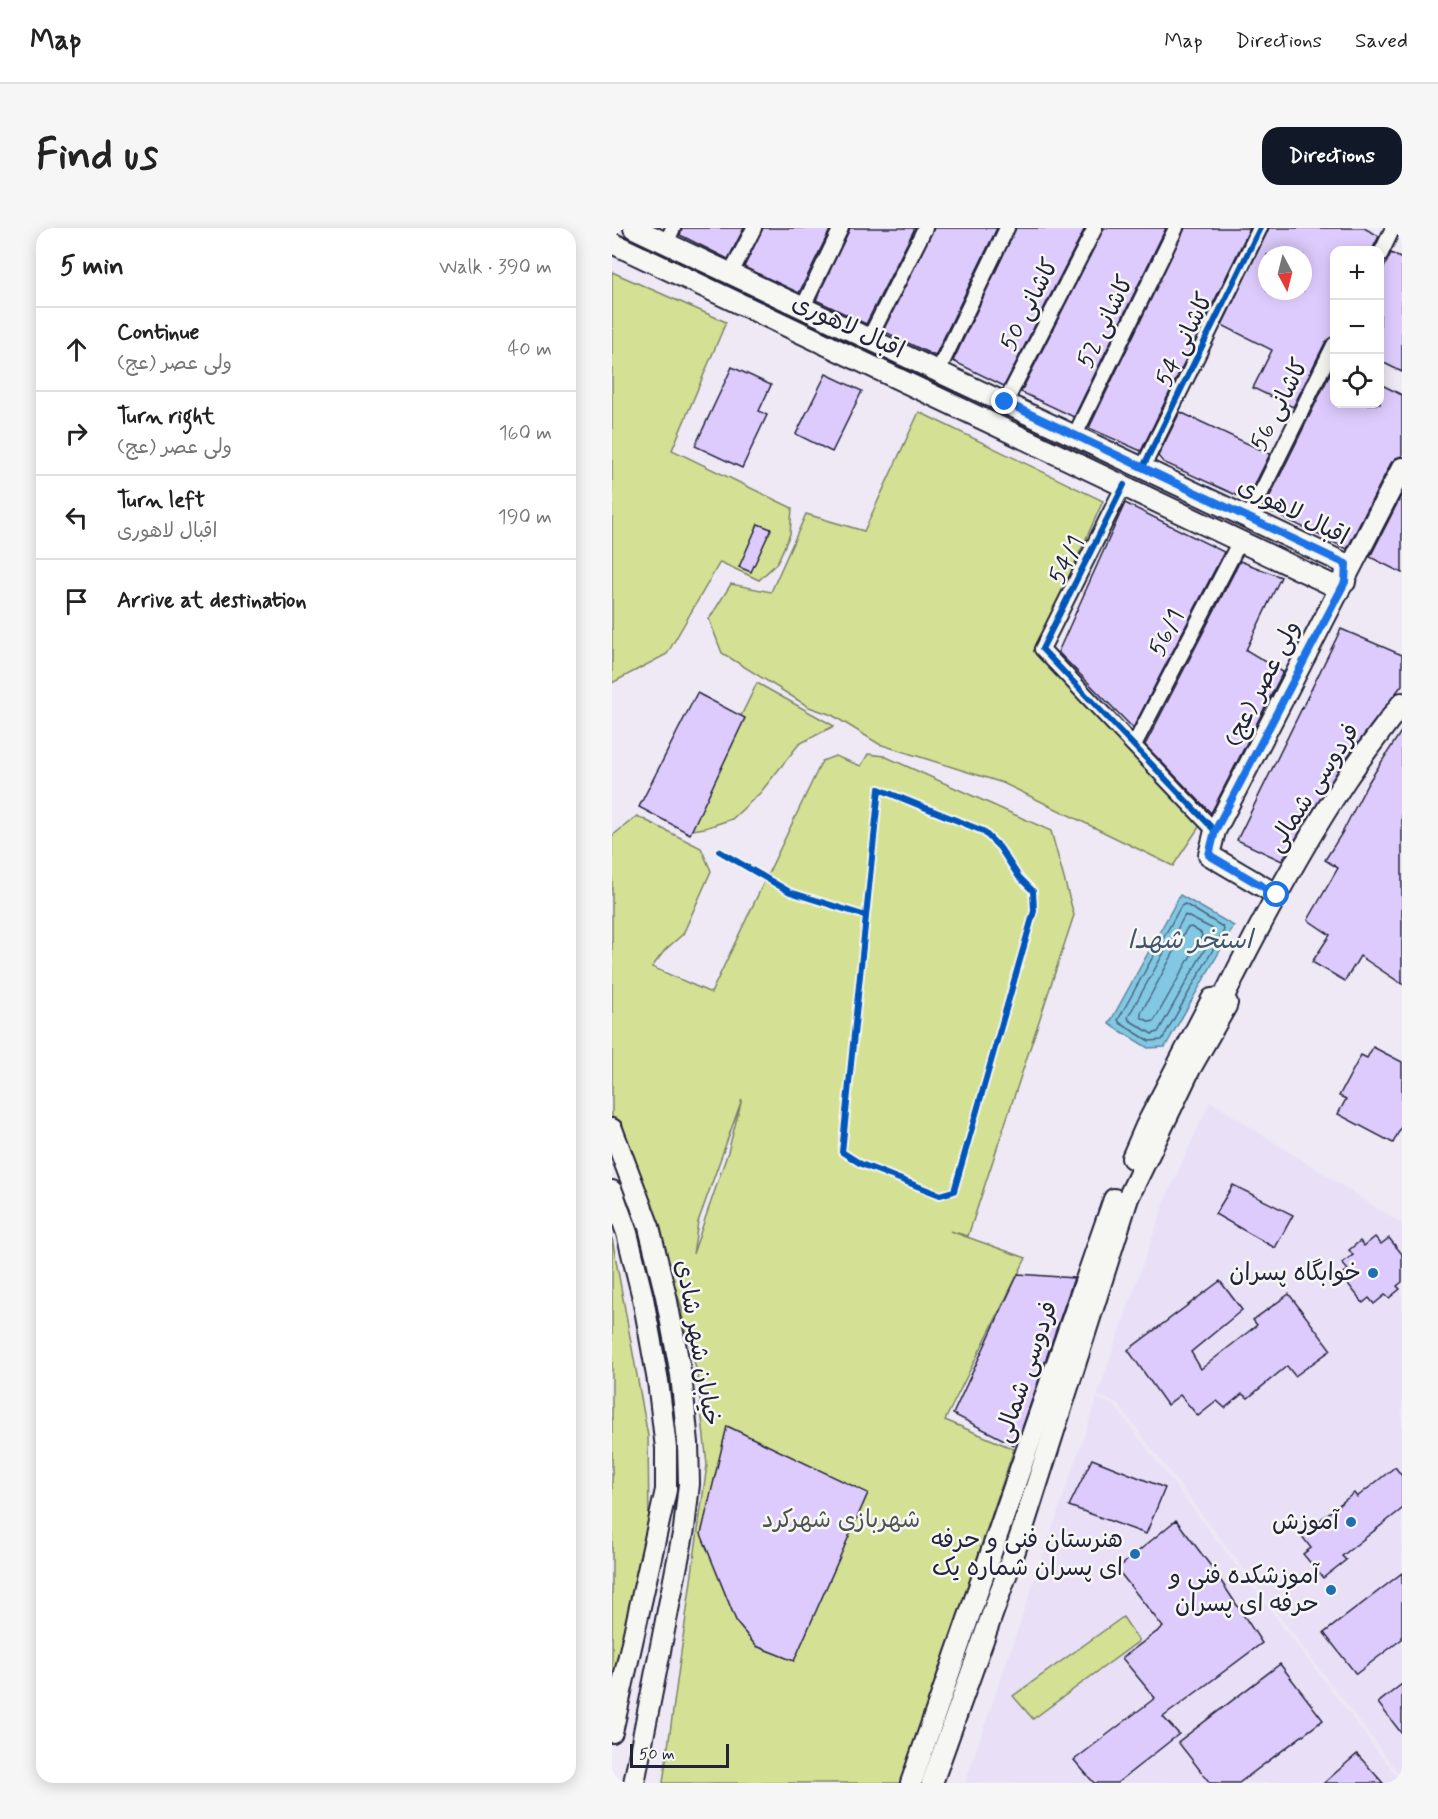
<!DOCTYPE html>
<html lang="en">
<head>
<meta charset="utf-8">
<style>
	body { margin:0; font-family:Mynerve,"Playpen Sans Arabic",sans-serif; background:#f6f6f6; color:#222 }
	.controls { position:absolute; right:18px; top:18px; display:grid; overflow:hidden; border-radius:12px; box-shadow:0 3px 15px #0003 }
	.controls button { width:54px; height:54px; display:grid; place-items:center; padding:0; border:0; border-bottom:2px solid #e0e0e0; background:#fff; color:#222; font:30px sans-serif }
	.compass { position:absolute; left:646px; top:18px; width:54px; height:54px; border-radius:50%; background:#fff; box-shadow:0 3px 15px #0003; rotate:173deg }
	.scale { position:absolute; left:18px; bottom:15px; width:99px; box-sizing:border-box; padding-left:6px; border:3px solid #22223b; border-top:0; font-size:16px; line-height:21px; white-space:nowrap; color:#22223b; -webkit-text-stroke:4px #f6f6f2; paint-order:stroke }
	.stop { position:absolute; width:18px; height:18px; margin:-14px; border:4px solid #1a73e8; border-radius:50%; background:#fff }
	.stop.end { background:#1a73e8; border-color:#fff; box-shadow:0 2px 6px #0008 }
	.list { margin:0; padding:0; list-style:none }
	h2 { display:flex; justify-content:space-between; align-items:center; height:78px; margin:0; padding:0 24px; font-size:26px }
	h2 small { font-size:20px; font-weight:400; color:#767676 }
	.list li { display:grid; grid-template-columns:39px 1fr auto; gap:18px; align-items:center; box-sizing:border-box; height:84px; padding:0 24px; border-top:2px solid #e0e0e0 }
	.list b { display:block; font-size:22px; white-space:nowrap }
	.list p { margin:0; font-size:20px; white-space:nowrap; color:#767676 }
	.list em { font-size:20px; font-style:normal; color:#767676 }
	.icon { flex:none; width:33px; height:33px; fill:none; stroke:currentColor; stroke-width:2; stroke-linecap:round; stroke-linejoin:round }
	.map { position:relative; flex:none; width:790px; height:1555px; overflow:hidden; border-radius:18px }
	header { display:flex; align-items:center; gap:36px; box-sizing:border-box; height:84px; padding:0 30px; background:#fff; border-bottom:2px solid #e0e0e0 }
	header strong { font-size:28px }
	nav { display:flex; gap:33px; margin-inline-start:auto; font-size:21px }
	.intro { display:flex; align-items:center; justify-content:space-between; box-sizing:border-box; height:144px; padding:0 36px }
	h1 { margin:0; font-size:42px }
	.button { padding:15px 27px; border-radius:18px; background:#111827; color:#fff; font-size:21px; font-weight:700 }
	main { display:flex; gap:36px; padding:0 36px }
	aside { flex:1; background:#fff; border-radius:18px; box-shadow:0 3px 15px #0003 }
	.map>svg:first-child { display:block }
	.built { fill:#e9e0f7 }
	.green { fill:#d4e194; stroke:#7b8268; stroke-width:1.5; fill-rule:evenodd }
	.water { fill:#82c8e3; stroke:#5c86a0; stroke-width:1.5 }
	.lines { fill:none; stroke-linecap:round; stroke-linejoin:round }
	.shore { stroke:#48647e; stroke-width:1.5 }
	.building { fill:#ddcbfd; stroke:#22223b; stroke-width:1.5; fill-rule:evenodd }
	.minor-casing { stroke:#22223b; stroke-width:18 }
	.secondary-casing { stroke:#22223b; stroke-width:24 }
	.minor { stroke:#f6f6f2; stroke-width:14 }
	.secondary { stroke:#f6f6f2; stroke-width:20 }
	.cycleway-casing { stroke:#f6f6f2; stroke-width:10 }
	.cycleway { stroke:#0057b8; stroke-width:6 }
	.route { stroke:#1a73e8; stroke-width:8 }
	.poi-dot { fill:#1f6fb2; stroke:#f6f6f2; stroke-width:2 }
	.labels { text-anchor:middle; dominant-baseline:central; stroke-width:5; stroke-linejoin:round; paint-order:stroke }
	.street-label { font-size:24px; fill:#22223b; stroke:#f6f6f2 }
	.poi-label { font-size:24px; fill:#22223b; stroke:#f6f6f2; text-anchor:end }
	.park-label { font-size:24px; fill:#4e5251; stroke:#f6f6f2 }
	.water-label { font-size:26px; font-style:italic; fill:#3f546d; stroke:#f6f6f2 }
</style>
</head>
<body>
<header>
<strong>Map</strong>
<nav><a>Map</a><a>Directions</a><a>Saved</a></nav>
</header>
<div class="intro"><h1>Find us</h1><a class="button">Directions</a></div>
<main>
<aside>
<h2>5 min<small>Walk · 390 m</small></h2>
<ul class="list">
<li><svg class="icon" aria-label="ahead" viewBox="0 0 24 24"><path d="M12 20V5M6 11l6-6 6 6"/></svg><div><b>Continue</b><p>ولی عصر (عج)</p></div><em>40 m</em></li>
<li><svg class="icon" aria-label="right" viewBox="0 0 24 24"><path d="M7 20v-9h11M14 6l5 5-5 5"/></svg><div><b>Turn right</b><p>ولی عصر (عج)</p></div><em>160 m</em></li>
<li><svg class="icon" aria-label="left" viewBox="0 0 24 24"><path d="M17 20v-9H6M10 6l-5 5 5 5"/></svg><div><b>Turn left</b><p>اقبال لاهوری</p></div><em>190 m</em></li>
<li><svg class="icon" aria-label="arrive" viewBox="0 0 24 24"><path d="M6 21V4h12l-3 4 3 4H6"/></svg><div><b>Arrive at destination</b></div></li>
</ul>
</aside>
<div class="map">
<svg width="790" height="1555" viewBox="0 0 790 1555">
	<rect width="100%" height="100%" fill="#eee9f5"/>
	<filter id="ink" filterUnits="userSpaceOnUse"><feTurbulence type="fractalNoise" baseFrequency=".0167" numOctaves="2"/><feDisplacementMap in="SourceGraphic" scale="12" xChannelSelector="R" yChannelSelector="G"/><feConvolveMatrix kernelMatrix="1 2 1 2 8 2 1 2 1" color-interpolation-filters="sRGB"/></filter>
	<g filter="url(#ink)">
		<g class="built">
			<polygon points="598,873 790,996 790,1550 505,1175 485,1168 554,970"/>
			<polygon points="485,1170 502,1177 790,1555 353,1555"/>
		</g>
		<g class="green">
			<polygon points="0,44 114,94 60,222 180,280 178,306 165,335 147,352 108,334 55,426 0,455"/>
			<polygon points="307,184 491,273 424,421 589,596 561,638 391,555 267,516 220,487 197,479 110,425 97,391 119,356 159,364 194,286 252,303"/>
			<polygon points="145,455 222,498 187,516 148,565 120,591 93,600 73,603"/>
			<path d="M256 526 272 528 439 603 462 687 356 1008 338 1003 414 1030 333 1192 402 1221 289 1555H51L95 1237 85 1144 70 1087V1080L0 890V608L25 588 89 620 99 643 71 706 53 722 40 739 99 765 210 533 223 528 249 538ZM130 871 116 924 81 1026 86 994Z"/>
			<polygon points="0,1010 36,1208 37,1300 0,1485"/>
			<polygon points="511,1389 527,1413 421,1491 401,1468"/>
		</g>
		<polygon class="water" points="568,667 622,698 553,819 536,820 497,796"/>
		<g class="lines">
			<g class="shore">
				<polygon points="573,676 611,699 612,702 550,812 537,813 508,795 506,792 569,678"/>
				<polygon points="573,687 601,701 602,705 546,804 540,806 517,792 516,789"/>
				<polygon points="579,699 589,705 590,708 542,793 538,794 529,789 529,785 575,700"/>
			</g>
		</g>
		<g class="building">
			<polygon points="70,0 132,0 116,31 68,7"/>
			<polygon points="151,0 219,0 187,65 132,39"/>
			<polygon points="238,0 303,0 254,96 204,72"/>
			<polygon points="322,0 385,0 323,128 271,103"/>
			<polygon points="404,0 473,0 392,158 341,133"/>
			<polygon points="492,0 554,0 462,189 409,164"/>
			<polygon points="573,0 638,0 529,223 477,200"/>
			<path d="M657 0H752L767 8 760 22H723V108L714 113 681 179 641 160 660 122 610 97ZM655 27H691V63H655Z"/>
			<polygon points="779,25 790,31 790,144 768,133 768,48"/>
			<polygon points="723,136 723,176 768,176 768,156 790,167 790,228 784,230 779,235 735,321 652,280"/>
			<polygon points="120,139 159,157 147,183 155,187 130,240 83,218"/>
			<polygon points="214,146 250,163 220,224 184,206"/>
			<polygon points="568,184 658,226 635,272 551,234 546,228"/>
			<polygon points="790,266 790,345 758,329"/>
			<polygon points="513,275 612,324 521,500 446,424"/>
			<polygon points="146,296 159,301 139,344 127,339"/>
			<polygon points="628,333 669,349 634,422 671,444 599,585 533,517"/>
			<polygon points="729,401 790,427 790,457 730,536 670,633 625,612"/>
			<polygon points="85,465 133,490 78,606 27,579"/>
			<polygon points="790,502 790,756 748,728 733,753 700,734 718,707 696,692 726,640 713,632 730,605 756,555"/>
			<polygon points="761,819 790,834 790,897 781,915 726,886 734,871 727,868 749,827 755,830"/>
			<polygon points="621,957 681,987 663,1020 603,986"/>
			<polygon points="763,1009 769,1016 777,1010 790,1026 790,1054 785,1058 788,1061 777,1070 773,1067 762,1076 757,1070 751,1075 729,1047 736,1042 730,1035 741,1027 737,1022 748,1013 752,1018"/>
			<polygon points="406,1046 462,1050 404,1218 341,1186"/>
			<polygon points="608,1053 630,1082 579,1124 589,1141 645,1097 641,1092 677,1066 719,1122 683,1148 675,1138 636,1170 630,1166 613,1180 605,1173 586,1188 568,1167 555,1177 516,1122"/>
			<polygon points="115,1198 256,1265 182,1433 144,1418 125,1395 89,1306"/>
			<polygon points="480,1231 553,1260 534,1306 457,1278"/>
			<polygon points="783,1239 790,1248 790,1281 730,1328 734,1332 711,1350 691,1326 699,1320 689,1307 742,1265 745,1269"/>
			<polygon points="564,1292 601,1341 650,1415 551,1489 567,1506 505,1555 482,1555 462,1532 543,1470 510,1430 551,1399 505,1341"/>
			<polygon points="790,1345 790,1411 744,1446 712,1405"/>
			<polygon points="668,1436 711,1492 627,1555 598,1555 566,1514"/>
			<polygon points="790,1456 790,1506 766,1475"/>
			<polygon points="745,1526 771,1555 712,1555"/>
		</g>
		<g class="lines">
			<g class="minor-casing">
				<g id="minor">
					<polyline points="54,15 61,0"/>
					<polyline points="768,27 781,0"/>
					<polyline points="119,45 142,0"/>
					<polyline points="191,79 229,0"/>
					<polyline points="257,111 313,0"/>
					<polyline points="326,143 395,0"/>
					<polyline points="393,175 483,0"/>
					<polyline points="463,207 564,0"/>
					<polyline points="531,239 648,0"/>
					<polyline points="512,257 430,421 603,603"/>
					<polyline points="637,289 722,117"/>
					<polyline points="522,517 628,313"/>
				</g>
			</g>
			<g class="secondary-casing">
				<g id="secondary">
					<polyline points="0,15 720,357 733,354 734,336 22,0"/>
					<polyline points="665,667 597,627 603,603 790,240"/>
					<polyline points="0,901 37,999 54,1068 69,1147 76,1215 77,1256 72,1301 22,1555"/>
					<polyline points="520,930 534,898 600,771 611,770"/>
					<polyline points="0,963 15,1005 31,1070 46,1153 54,1220 54,1262 0,1504"/>
					<polyline points="299,1555 502,971"/>
					<path d="M320 1555 411 1300 516 970 578 841 614 778 615 775 611 770C648 696 687 623 733 553 751 526 771 501 790 475"/>
				</g>
			</g>
			<use href="#minor" class="minor"/>
			<use href="#secondary" class="secondary"/>
			<g class="cycleway-casing">
				<g id="cycleway">
					<polyline points="531,239 648,0"/>
					<polyline points="512,257 430,421 603,603"/>
					<polygon points="267,561 371,603 388,620 407,649 421,663 422,683 342,963 328,967 249,936 230,924"/>
					<polyline points="107,623 178,664 254,688"/>
				</g>
			</g>
			<use href="#cycleway" class="cycleway"/>
		</g>
	</g>
	<g class="lines" filter="url(#ink)">
		<polyline class="route" points="393,174 734,336 733,354 603,603 597,627 665,667"/>
	</g>
	<g class="poi-dot">
		<circle cx="761" cy="1045" r="6"/>
		<circle cx="739" cy="1294" r="6"/>
		<circle cx="523" cy="1326" r="6"/>
		<circle cx="719" cy="1362" r="6"/>
	</g>
	<g class="labels">
		<g class="street-label">
			<text transform="translate(418 77) rotate(-63)">کاشانی 50</text>
			<text transform="translate(494 94) rotate(-64)">کاشانی 52</text>
			<text transform="translate(236 99) rotate(25)">اقبال لاهوری</text>
			<text transform="translate(573 112) rotate(-64)">کاشانی 54</text>
			<text transform="translate(668 177) rotate(-63)">کاشانی 56</text>
			<text transform="translate(681 284) rotate(27)">اقبال لاهوری</text>
			<text transform="translate(455 332) rotate(-64)">54/1</text>
			<text transform="translate(555 405) rotate(-63)">56/1</text>
			<text transform="translate(651 456) rotate(-63)">ولی عصر (عج)</text>
			<text transform="translate(702 560) rotate(-57)">فردوسی شمالی</text>
			<text transform="translate(85 1115) rotate(80)">خیابان شهر شادی</text>
			<text transform="translate(415 1144) rotate(-71)">فردوسی شمالی</text>
		</g>
		<g class="poi-label">
			<text x="749" y="1045">خوابگاه پسران</text>
			<text x="727" y="1294">آموزش</text>
			<text x="511" y="1312">هنرستان فنی و حرفه<tspan x="511" dy="28">ای پسران شماره یک</tspan></text>
			<text x="707" y="1348">آموزشکده فنی و<tspan x="707" dy="28">حرفه ای پسران</tspan></text>
		</g>
		<g class="park-label">
			<text x="229" y="1292">شهربازی شهرکرد</text>
		</g>
		<g class="water-label">
			<text x="578" y="713">استخر شهدا</text>
		</g>
	</g>
</svg>
<div class="controls">
<button>+</button>
<button>−</button>
<button><svg class="icon" aria-label="locate" viewBox="0 0 24 24"><circle cx="12" cy="12" r="6"/><path d="M12 2v4M12 18v4M2 12h4M18 12h4"/></svg></button>
</div>
<svg class="compass" viewBox="-18 -18 36 36"><path d="M0-13l5 13h-10z" fill="#e53935"/><path d="M0 13l5-13h-10z" fill="#767676"/></svg>
<div class="scale">50 m</div>
<div class="stop" style="left:665px;top:667px"></div>
<div class="stop end" style="left:393px;top:174px"></div>
</div>
</main>
</body>
</html>
